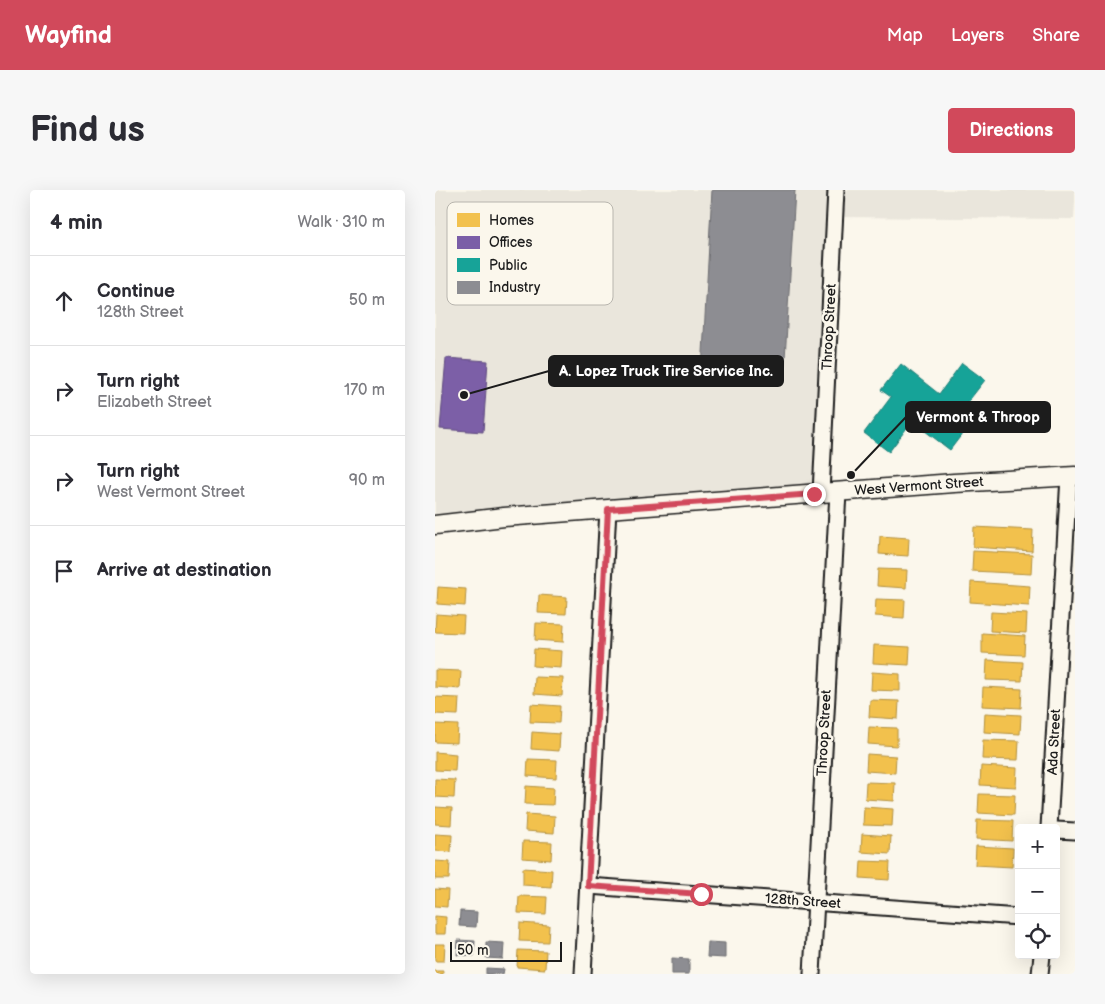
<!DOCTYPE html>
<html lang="en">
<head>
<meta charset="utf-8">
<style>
	body { margin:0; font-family:"Balsamiq Sans",sans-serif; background:#f7f7f7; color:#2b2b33 }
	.controls { position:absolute; right:15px; bottom:15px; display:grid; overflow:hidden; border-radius:5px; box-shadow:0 5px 20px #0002 }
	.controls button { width:45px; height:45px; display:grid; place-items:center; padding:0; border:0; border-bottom:1px solid #e1e1e2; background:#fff; color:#2b2b33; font:25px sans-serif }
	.scale { position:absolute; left:15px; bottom:12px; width:112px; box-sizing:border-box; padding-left:5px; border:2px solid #1c1c1c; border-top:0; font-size:14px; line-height:18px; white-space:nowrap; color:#1c1c1c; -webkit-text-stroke:4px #fbf7ec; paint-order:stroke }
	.stop { position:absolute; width:15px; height:15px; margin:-11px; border:4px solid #d1495b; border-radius:50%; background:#fff }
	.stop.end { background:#d1495b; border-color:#fff; box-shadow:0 1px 5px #0008 }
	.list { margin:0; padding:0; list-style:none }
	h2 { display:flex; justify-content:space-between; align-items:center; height:65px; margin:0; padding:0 20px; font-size:21px }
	h2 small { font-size:16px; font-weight:400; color:#7c7c81 }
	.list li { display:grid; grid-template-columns:32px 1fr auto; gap:15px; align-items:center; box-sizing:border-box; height:90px; padding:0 20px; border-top:1px solid #e1e1e2 }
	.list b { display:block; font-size:19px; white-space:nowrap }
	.list p { margin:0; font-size:16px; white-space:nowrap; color:#7c7c81 }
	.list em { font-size:16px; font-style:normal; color:#7c7c81 }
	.icon { flex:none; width:28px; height:28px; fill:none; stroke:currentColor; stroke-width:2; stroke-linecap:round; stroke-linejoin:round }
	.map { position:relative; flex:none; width:640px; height:784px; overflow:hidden; border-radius:5px }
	header { display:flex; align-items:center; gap:30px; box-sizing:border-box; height:70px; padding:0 25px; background:#d1495b; color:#fff }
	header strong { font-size:24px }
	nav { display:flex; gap:28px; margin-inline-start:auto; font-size:18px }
	.intro { display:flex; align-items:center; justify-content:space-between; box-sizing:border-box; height:120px; padding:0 30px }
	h1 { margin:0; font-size:35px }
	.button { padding:12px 22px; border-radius:5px; background:#d1495b; color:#fff; font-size:18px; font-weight:700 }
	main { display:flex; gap:30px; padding:0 30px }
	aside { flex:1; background:#fff; border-radius:5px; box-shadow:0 5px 20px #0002 }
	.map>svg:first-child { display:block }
	.built { fill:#eae6dc }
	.homes { fill:#f2c14e; stroke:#b2903f }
	.offices { fill:#7b5ea7; stroke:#5e4a7d }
	.public { fill:#17a398; stroke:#187a73 }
	.industry { fill:#8d8d92; stroke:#6b6b6f }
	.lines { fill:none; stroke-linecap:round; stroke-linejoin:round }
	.minor-casing { stroke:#1c1c1c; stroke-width:19 }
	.tertiary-casing { stroke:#1c1c1c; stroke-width:21 }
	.minor { stroke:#fbf7ec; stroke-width:15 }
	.tertiary { stroke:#fbf7ec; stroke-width:18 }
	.route { stroke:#d1495b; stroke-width:6 }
	.labels { text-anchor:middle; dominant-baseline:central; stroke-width:5; stroke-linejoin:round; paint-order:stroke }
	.street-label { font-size:14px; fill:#1c1c1c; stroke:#fbf7ec }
	.key { fill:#fbf7ec; stroke:#b8b5ae; stroke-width:1 }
	.key-label { font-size:14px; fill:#1c1c1c }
	.leader { fill:none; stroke:#1c1c1c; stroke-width:2 }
	.callout-dot { fill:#1c1c1c; stroke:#fbf7ec; stroke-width:2 }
	.callout { fill:#1c1c1c; stroke:#1c1c1c; stroke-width:2 }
	.callout-label { font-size:15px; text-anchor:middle; font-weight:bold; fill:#fff }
</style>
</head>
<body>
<header>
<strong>Wayfind</strong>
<nav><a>Map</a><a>Layers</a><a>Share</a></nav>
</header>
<div class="intro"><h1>Find us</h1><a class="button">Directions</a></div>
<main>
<aside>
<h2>4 min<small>Walk · 310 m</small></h2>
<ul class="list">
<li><svg class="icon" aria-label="ahead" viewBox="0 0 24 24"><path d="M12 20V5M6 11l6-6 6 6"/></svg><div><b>Continue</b><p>128th Street</p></div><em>50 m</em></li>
<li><svg class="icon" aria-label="right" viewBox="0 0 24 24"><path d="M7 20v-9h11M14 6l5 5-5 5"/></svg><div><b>Turn right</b><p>Elizabeth Street</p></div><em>170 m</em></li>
<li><svg class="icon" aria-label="right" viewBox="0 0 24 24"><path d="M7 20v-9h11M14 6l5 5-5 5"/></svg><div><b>Turn right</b><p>West Vermont Street</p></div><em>90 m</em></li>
<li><svg class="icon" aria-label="arrive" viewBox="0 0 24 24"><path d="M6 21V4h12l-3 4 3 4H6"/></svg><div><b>Arrive at destination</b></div></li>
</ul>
</aside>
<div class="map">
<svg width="640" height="784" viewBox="0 0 640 784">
	<rect width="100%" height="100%" fill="#fbf7ec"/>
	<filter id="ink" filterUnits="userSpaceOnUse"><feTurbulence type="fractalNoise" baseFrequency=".02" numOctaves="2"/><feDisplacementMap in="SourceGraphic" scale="10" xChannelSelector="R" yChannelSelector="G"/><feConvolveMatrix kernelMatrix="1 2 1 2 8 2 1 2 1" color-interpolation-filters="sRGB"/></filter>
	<g filter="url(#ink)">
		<polygon class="built" points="0,0 640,0 640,11 639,29 397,27 379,305 0,337"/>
		<g class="homes">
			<polygon points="539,337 598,340 597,361 538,357"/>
			<polygon points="445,346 474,348 473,366 444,364"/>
			<polygon points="538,361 597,364 596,384 537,381"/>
			<polygon points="443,379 472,380 471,398 442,396"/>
			<polygon points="536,392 595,396 594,416 535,412"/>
			<polygon points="3,397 31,399 30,416 2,414"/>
			<polygon points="104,405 132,407 131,424 103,423"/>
			<polygon points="441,409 470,410 469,428 440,426"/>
			<polygon points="556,422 592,424 591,443 555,441"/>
			<polygon points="1,424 29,426 28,443 0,442"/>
			<polygon points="101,433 129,434 128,452 100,450"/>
			<polygon points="547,443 590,446 589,465 547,463"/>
			<polygon points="439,455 475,457 474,475 438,473"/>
			<polygon points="99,459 127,461 126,478 98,476"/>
			<polygon points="552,470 588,472 587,491 551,490"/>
			<polygon points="0,480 26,481 25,499 0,497"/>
			<polygon points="437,482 465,484 465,501 436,500"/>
			<polygon points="100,487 128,488 127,506 99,504"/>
			<polygon points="548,497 587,499 586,518 547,516"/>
			<polygon points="0,507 24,508 23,525 0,524"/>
			<polygon points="435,510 464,511 463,529 434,527"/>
			<polygon points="96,514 125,516 124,533 95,532"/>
			<polygon points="550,523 586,525 585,544 549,542"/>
			<polygon points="0,534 23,535 22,553 0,552"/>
			<polygon points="434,537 462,538 462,556 433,554"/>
			<polygon points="97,542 125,544 124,561 96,559"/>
			<polygon points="548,550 584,551 583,570 547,569"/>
			<polygon points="0,562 21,564 20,581 0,580"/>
			<polygon points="432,564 461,566 460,583 431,581"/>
			<polygon points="93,569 122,570 121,588 92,586"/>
			<polygon points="546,576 582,578 581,597 545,595"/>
			<polygon points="0,589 20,590 19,608 0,607"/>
			<polygon points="431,592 460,593 459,611 430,609"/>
			<polygon points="91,596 119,598 118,615 90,614"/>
			<polygon points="544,604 580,605 579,625 543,623"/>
			<polygon points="0,617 17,618 16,635 0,634"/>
			<polygon points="429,617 458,619 457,636 428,635"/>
			<polygon points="91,624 120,626 119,643 90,641"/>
			<polygon points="542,630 578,631 577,651 541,649"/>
			<polygon points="0,644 17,645 16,662 0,661"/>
			<polygon points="427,644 456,646 455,664 426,662"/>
			<polygon points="88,651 117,652 116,670 87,668"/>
			<polygon points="541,656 578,658 577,677 540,675"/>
			<polygon points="0,671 15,672 14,689 0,689"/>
			<polygon points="426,671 455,672 454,690 425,688"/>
			<polygon points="88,678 117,680 116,697 88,695"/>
			<polygon points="0,699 13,700 12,717 0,716"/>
			<polygon points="84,706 112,707 111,724 83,723"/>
			<polygon points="0,726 11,727 10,744 0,744"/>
			<polygon points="85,733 114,735 113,752 84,751"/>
			<polygon points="0,754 10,754 9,771 0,771"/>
			<polygon points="83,760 111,761 110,779 82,777"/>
			<rect x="0" y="781" width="8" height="3"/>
		</g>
		<polygon class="offices" points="11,168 53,171 48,242 5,239"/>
		<polygon class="public" points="527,173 550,190 525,222 537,231 515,260 477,231 454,262 429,243 456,207 446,200 466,174 504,204"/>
		<g class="industry">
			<polygon points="277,0 360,0 349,186 267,181"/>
			<polygon points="25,721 42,722 41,737 24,736"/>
			<polygon points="23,750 40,751 39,766 22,765"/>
			<polygon points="51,752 69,753 68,769 51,768"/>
			<polygon points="273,752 290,753 290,768 272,767"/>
			<polygon points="237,768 254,769 254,784 237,784"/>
			<polygon points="51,778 69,779 68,784 51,784"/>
		</g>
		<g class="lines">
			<g class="minor-casing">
				<g id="minor">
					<polyline points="386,303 401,0"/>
					<polyline points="614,638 634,286"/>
					<polyline points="621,640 640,641"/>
					<polyline points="153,696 584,727"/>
					<polyline points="148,784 173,319"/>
					<polyline points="377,784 403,302"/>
					<polyline points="605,784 607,765"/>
				</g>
			</g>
			<g class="tertiary-casing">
				<polyline id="tertiary" points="0,335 69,327 173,319 519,293 640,286"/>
			</g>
			<use href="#minor" class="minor"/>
			<use href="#tertiary" class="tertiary"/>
		</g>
	</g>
	<g class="lines" filter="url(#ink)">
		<polyline class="route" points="266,704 153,696 173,319 379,304"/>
	</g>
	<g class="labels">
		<g class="street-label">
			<text transform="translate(394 137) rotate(-87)">Throop Street</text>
			<text transform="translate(484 296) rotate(-4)">West Vermont Street</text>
			<text transform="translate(389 543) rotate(-87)">Throop Street</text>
			<text transform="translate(619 552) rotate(-87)">Ada Street</text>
			<text transform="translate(368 711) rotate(4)">128th Street</text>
		</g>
	</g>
	<rect x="12" y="12" width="166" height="103" rx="8" class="key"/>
	<rect x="22" y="23" width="23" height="14" fill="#f2c14e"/>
	<rect x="22" y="46" width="23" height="13" fill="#7b5ea7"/>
	<rect x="22" y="68" width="23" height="14" fill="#17a398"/>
	<rect x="22" y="91" width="23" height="13" fill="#8d8d92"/>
	<g class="key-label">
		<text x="54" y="35">Homes</text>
		<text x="54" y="57">Offices</text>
		<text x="54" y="80">Public</text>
		<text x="54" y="102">Industry</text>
	</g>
	<path class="leader" d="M29 205L114 181M416 285L471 227"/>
	<g class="callout-dot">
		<circle cx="29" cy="205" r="5"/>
		<circle cx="416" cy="285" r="5"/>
	</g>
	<g class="callout">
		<rect x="114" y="166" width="234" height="30" rx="5"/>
		<rect x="471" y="212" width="144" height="30" rx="5"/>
	</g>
	<g class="callout-label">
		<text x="231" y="186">A. Lopez Truck Tire Service Inc.</text>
		<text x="543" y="232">Vermont &amp; Throop</text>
	</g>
</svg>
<div class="controls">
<button>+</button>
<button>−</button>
<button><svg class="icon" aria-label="locate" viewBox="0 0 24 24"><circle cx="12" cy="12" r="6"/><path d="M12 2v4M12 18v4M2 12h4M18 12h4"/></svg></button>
</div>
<div class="scale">50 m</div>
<div class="stop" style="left:266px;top:704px"></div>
<div class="stop end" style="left:379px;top:304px"></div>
</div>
</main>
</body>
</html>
